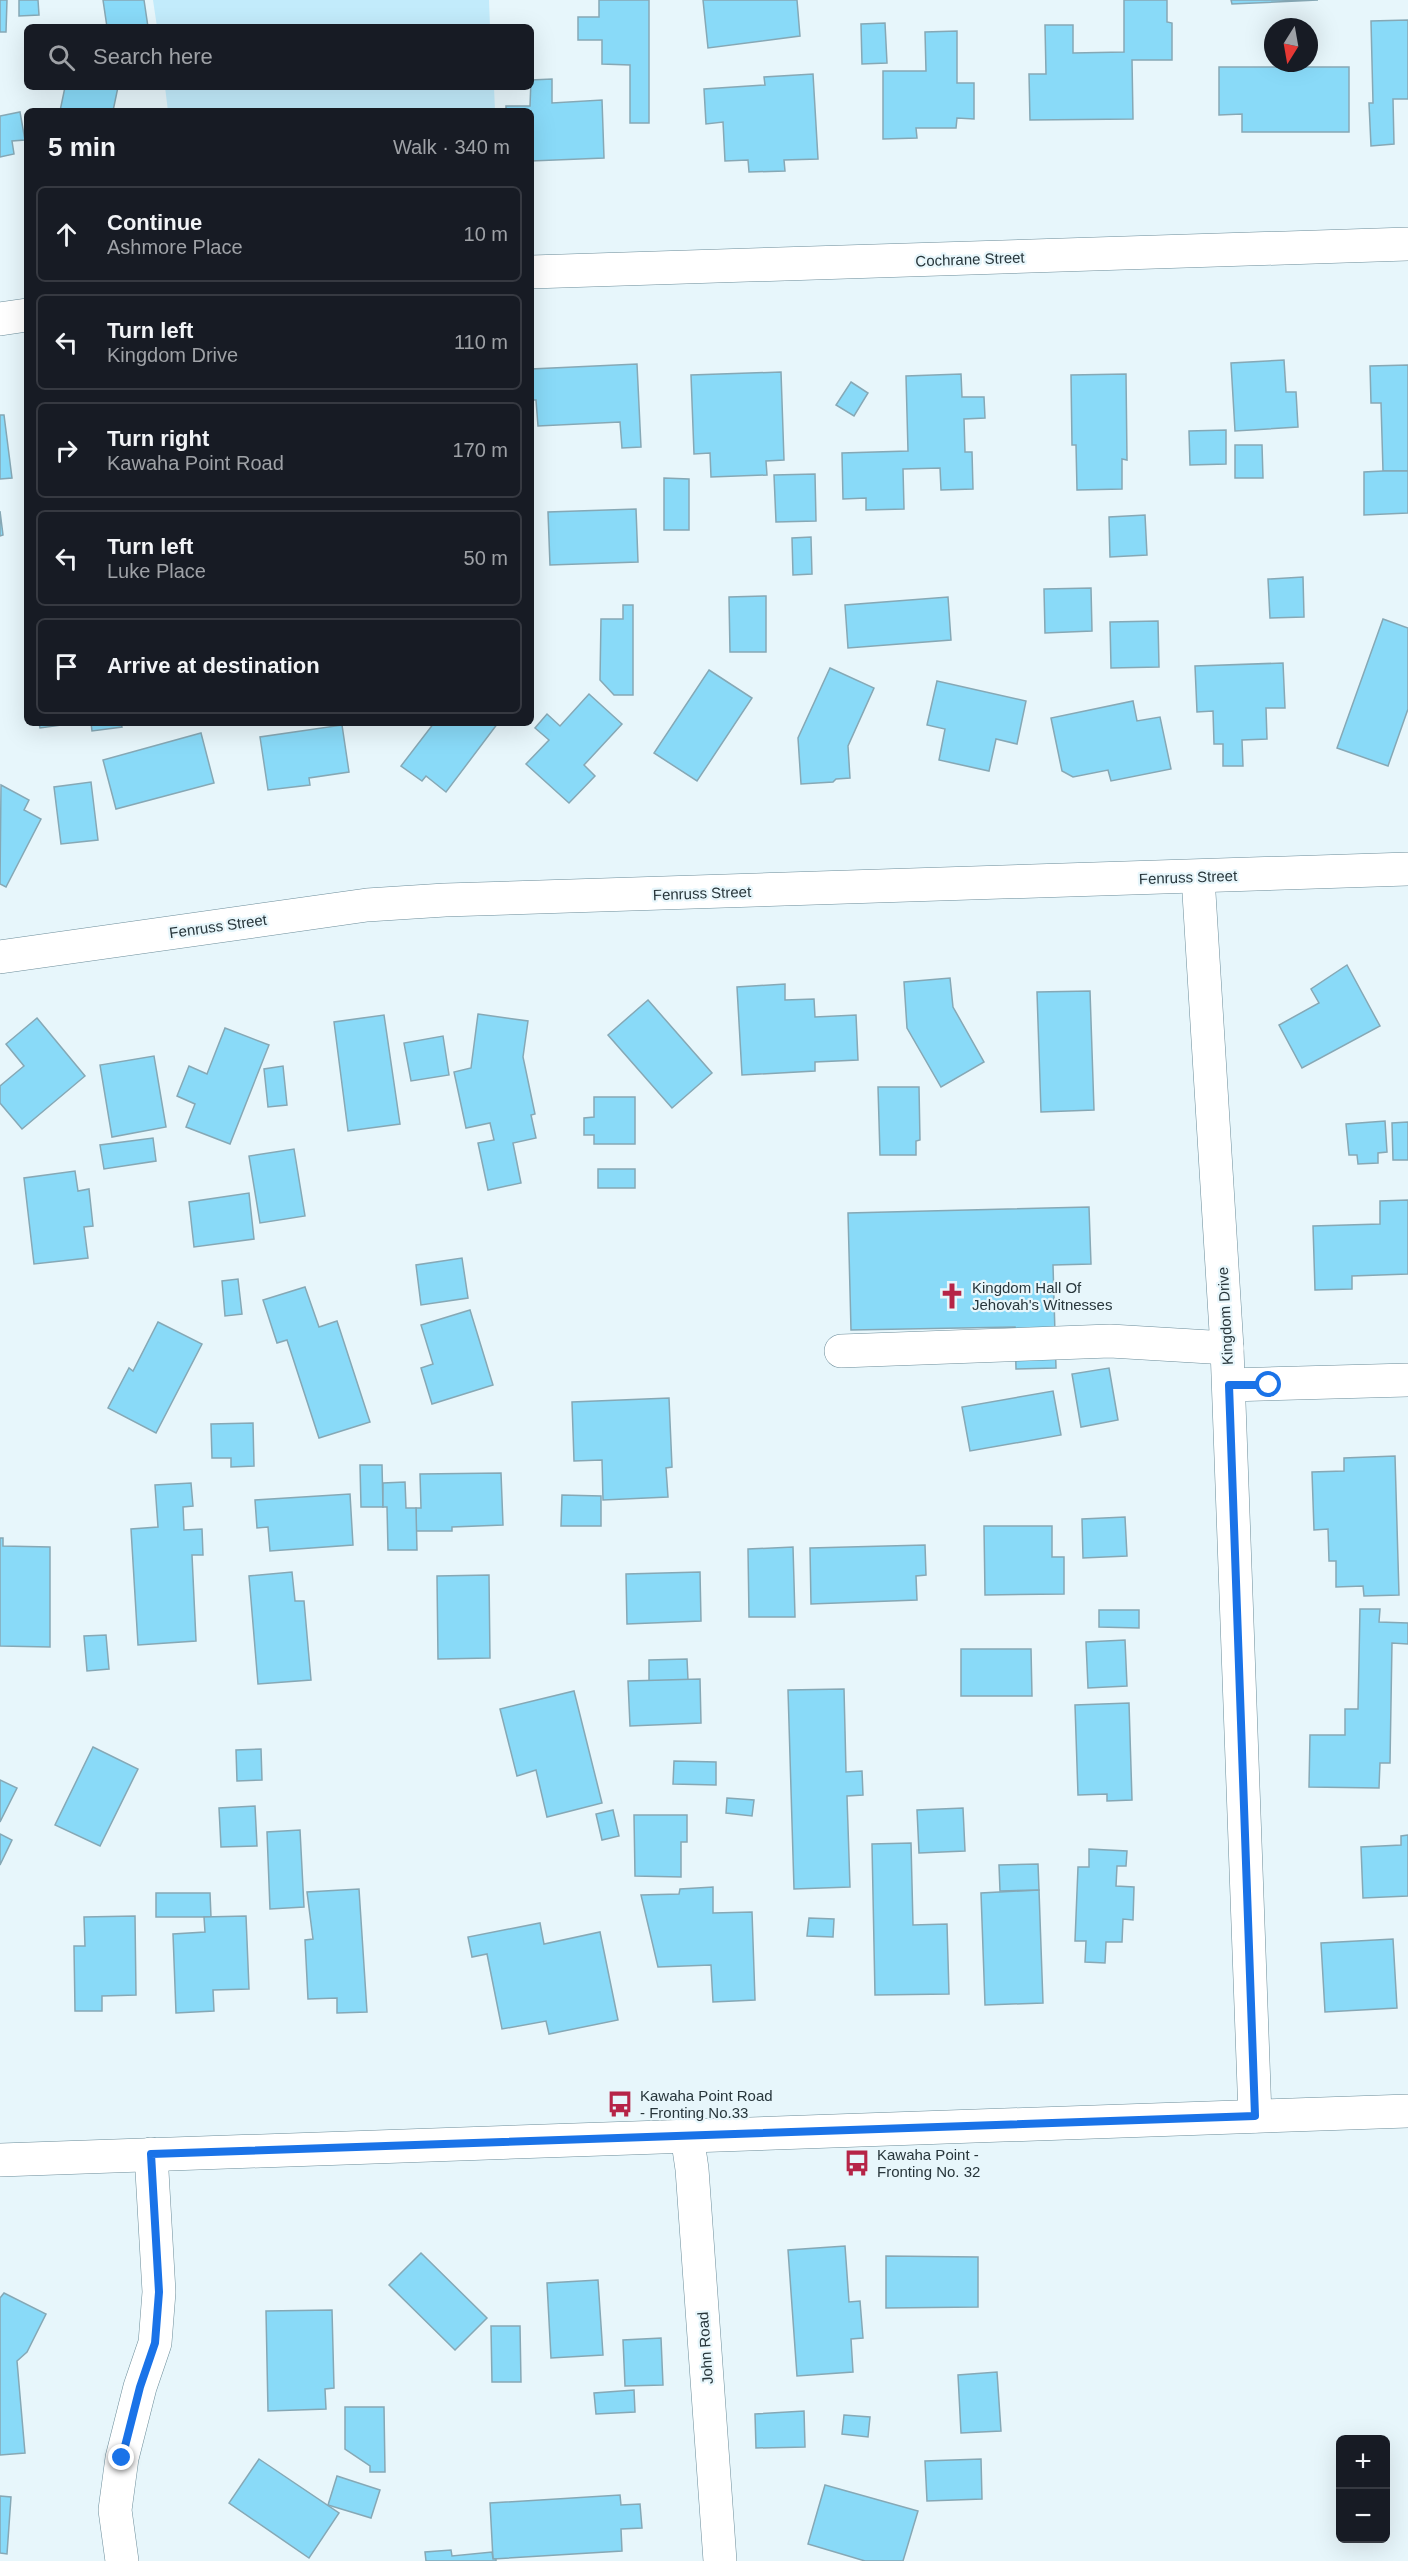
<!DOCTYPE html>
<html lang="en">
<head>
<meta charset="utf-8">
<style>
	body { margin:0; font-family:Helvetica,sans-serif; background:#242831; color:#f1f3f6 }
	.controls { position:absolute; right:18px; bottom:18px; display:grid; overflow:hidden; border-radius:9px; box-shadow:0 6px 24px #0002 }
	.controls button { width:54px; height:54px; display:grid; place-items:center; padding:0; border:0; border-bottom:2px solid #363941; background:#171b24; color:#f1f3f6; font:30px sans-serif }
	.compass { position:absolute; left:1264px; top:18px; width:54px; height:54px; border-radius:50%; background:#171b24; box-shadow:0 6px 24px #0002; rotate:191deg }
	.stop { position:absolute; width:18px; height:18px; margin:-14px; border:4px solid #1a73e8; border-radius:50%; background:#fff }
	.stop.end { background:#1a73e8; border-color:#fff; box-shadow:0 2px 6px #0008 }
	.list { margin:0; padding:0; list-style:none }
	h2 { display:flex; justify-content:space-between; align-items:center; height:78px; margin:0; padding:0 24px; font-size:26px }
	h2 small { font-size:20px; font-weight:400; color:#9ea1a6 }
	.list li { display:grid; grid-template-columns:39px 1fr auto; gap:18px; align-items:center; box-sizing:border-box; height:96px; margin:0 12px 12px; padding:0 12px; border:2px solid #363941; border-radius:9px }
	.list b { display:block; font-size:22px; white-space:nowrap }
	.list p { margin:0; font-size:20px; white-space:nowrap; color:#9ea1a6 }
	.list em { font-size:20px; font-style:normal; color:#9ea1a6 }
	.icon { flex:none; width:33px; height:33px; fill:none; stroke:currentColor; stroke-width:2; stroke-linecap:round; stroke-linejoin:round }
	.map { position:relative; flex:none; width:1408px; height:2561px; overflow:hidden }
	.search { position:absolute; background:#171b24; box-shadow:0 6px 24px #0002; left:24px; top:24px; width:510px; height:66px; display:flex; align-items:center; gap:15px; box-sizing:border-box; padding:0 21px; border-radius:9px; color:#9ea1a6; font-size:22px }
	.panel { position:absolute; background:#171b24; box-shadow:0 6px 24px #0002; left:24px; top:108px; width:510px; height:618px; border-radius:9px }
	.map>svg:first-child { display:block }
	.green { fill:#c2ebfb }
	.building { fill:#89daf8; stroke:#86a8b5; stroke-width:1.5 }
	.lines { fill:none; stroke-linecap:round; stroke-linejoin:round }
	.minor-casing { stroke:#6c8d9a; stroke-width:34 }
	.minor { stroke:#fff; stroke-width:33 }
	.route { stroke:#1a73e8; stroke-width:8 }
	.labels { text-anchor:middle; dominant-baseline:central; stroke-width:4.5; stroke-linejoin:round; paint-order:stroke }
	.street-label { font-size:15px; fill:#28363b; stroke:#e7f6fb }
	.poi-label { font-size:15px; fill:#28363b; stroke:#e7f6fb; text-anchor:start }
</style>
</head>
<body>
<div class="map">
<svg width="1408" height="2561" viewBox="0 0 1408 2561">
	<rect width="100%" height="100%" fill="#e7f6fb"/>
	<g class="green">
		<polygon points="153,0 489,0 490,27 157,27"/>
		<polygon points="165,87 494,87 495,111 168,111"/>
	</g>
	<g class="building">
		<polygon points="0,0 7,0 6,32 0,32"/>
		<polygon points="19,0 38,0 39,15 19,16"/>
		<polygon points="103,0 144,0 148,27 107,27"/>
		<polygon points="599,0 649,0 649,123 630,123 630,65 602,64 602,40 578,40 578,17 599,17"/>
		<polygon points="703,0 797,0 800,36 708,48"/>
		<polygon points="1124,0 1167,0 1167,22 1172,23 1172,60 1132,60 1133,119 1030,120 1029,74 1046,74 1045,25 1073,25 1073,53 1124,52"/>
		<polygon points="1231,0 1318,0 1232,4"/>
		<polygon points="1408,20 1408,99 1393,99 1394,144 1371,146 1369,103 1373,103 1371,21"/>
		<polygon points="885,23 887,63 862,64 861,24"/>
		<polygon points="957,31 957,83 974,83 974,119 957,118 956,128 916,128 917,138 883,139 883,71 926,71 925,32"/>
		<polygon points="1277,63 1295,63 1295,67 1349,67 1349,132 1242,132 1242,114 1219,115 1219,67 1277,67"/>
		<polygon points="813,74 818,159 784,160 785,171 749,172 748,160 725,161 723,122 706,124 704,89 765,85 764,77"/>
		<polygon points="552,79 552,103 602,100 604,158 531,161 531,111 506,111 506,106 530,106 531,80"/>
		<polygon points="65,87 118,87 113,111 60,111"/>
		<polygon points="20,112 25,140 12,141 14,154 0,157 0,116"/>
		<polygon points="1284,360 1286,392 1296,392 1298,427 1235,431 1231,363"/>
		<polygon points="637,364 641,447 622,448 620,422 538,426 536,400 531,400 531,369"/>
		<polygon points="1408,365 1408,471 1383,471 1381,403 1371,403 1370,366"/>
		<polygon points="781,372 784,460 766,461 767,475 711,477 710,453 694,454 691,375"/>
		<polygon points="961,374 962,397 984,397 985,418 964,419 965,452 972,452 973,489 941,490 940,468 903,469 904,509 866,510 866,498 843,499 842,453 908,451 906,376"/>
		<polygon points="1126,374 1127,460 1122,459 1122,489 1077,490 1076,445 1072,445 1071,375"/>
		<polygon points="851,382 868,393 854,416 836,405"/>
		<polygon points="0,415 4,415 12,478 0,479"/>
		<polygon points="1226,430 1226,464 1190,465 1189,431"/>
		<polygon points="1235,445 1262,445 1263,478 1235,478"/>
		<polygon points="1383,471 1408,471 1408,513 1364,515 1364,472"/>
		<polygon points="815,474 816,521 776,522 774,475"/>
		<polygon points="664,478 689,479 689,530 664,530"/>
		<polygon points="636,509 638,562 550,565 548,512"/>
		<polygon points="0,511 3,535 0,536"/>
		<polygon points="1145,515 1147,555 1110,557 1109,517"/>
		<polygon points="811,537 812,574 793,575 792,538"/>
		<polygon points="1303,577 1304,617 1270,618 1268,579"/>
		<polygon points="1091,588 1092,631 1045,633 1044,589"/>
		<polygon points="766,596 766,652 730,652 729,597"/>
		<polygon points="948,597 951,640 848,648 845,605"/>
		<polygon points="623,605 633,605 633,695 614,695 600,680 601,619 623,619"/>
		<polygon points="1383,619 1408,628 1408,709 1388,766 1337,748"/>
		<polygon points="1158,621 1159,667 1111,668 1110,622"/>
		<polygon points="1283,663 1285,708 1266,708 1267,739 1242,740 1243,766 1223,766 1223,744 1214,744 1213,711 1197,712 1195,666"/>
		<polygon points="830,668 874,688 848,746 850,778 836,779 833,782 801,784 798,738"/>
		<polygon points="709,670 752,698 697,781 654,753"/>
		<polygon points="937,681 1026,701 1017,744 996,739 989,771 939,760 945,729 927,725"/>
		<polygon points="589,694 622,724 584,765 595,776 569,803 526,764 549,740 535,728 547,714 560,726"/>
		<polygon points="1133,701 1137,721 1160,717 1171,769 1111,781 1108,770 1073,777 1062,771 1051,718"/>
		<polygon points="39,723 76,723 40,728"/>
		<polygon points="91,723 121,723 122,727 92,731"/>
		<polygon points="434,723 498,723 446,792 426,776 422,781 401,766"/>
		<polygon points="342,725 349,772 309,778 310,785 268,790 260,737"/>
		<polygon points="201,733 214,783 116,809 103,760"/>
		<polygon points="91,782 98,840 61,844 54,787"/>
		<polygon points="1,785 29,800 24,810 41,819 6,887 0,884"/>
		<polygon points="1347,965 1380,1026 1302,1068 1279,1025 1319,1003 1311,989"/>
		<polygon points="950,978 953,1007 984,1062 941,1087 907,1028 904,982"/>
		<polygon points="785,984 785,1000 814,999 815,1017 856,1015 858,1060 815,1062 815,1071 742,1075 737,987"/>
		<polygon points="1090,991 1094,1110 1041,1112 1037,992"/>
		<polygon points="648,1000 712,1073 672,1108 608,1035"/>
		<polygon points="478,1014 528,1021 523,1057 535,1114 531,1115 536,1138 513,1143 521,1183 488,1190 478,1143 494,1140 490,1123 466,1128 454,1072 471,1068"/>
		<polygon points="384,1015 400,1124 348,1131 334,1022"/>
		<polygon points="37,1018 85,1076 22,1129 0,1103 0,1086 24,1066 6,1044"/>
		<polygon points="225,1028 269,1045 230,1144 186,1127 195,1104 177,1096 189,1066 207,1074"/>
		<polygon points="443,1036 449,1075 411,1081 404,1043"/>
		<polygon points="154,1056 166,1127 112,1137 100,1065"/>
		<polygon points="283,1066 287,1105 268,1107 264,1069"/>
		<polygon points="878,1087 919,1087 920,1140 916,1141 916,1155 880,1155"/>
		<polygon points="594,1097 635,1097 635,1144 594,1144 594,1135 584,1135 584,1118 594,1117"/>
		<polygon points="1385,1121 1387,1152 1378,1153 1378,1163 1358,1164 1357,1155 1349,1155 1346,1124"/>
		<polygon points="1408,1122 1408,1160 1393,1160 1392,1123"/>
		<polygon points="153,1138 156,1161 104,1169 100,1145"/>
		<polygon points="294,1149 305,1216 260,1223 249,1156"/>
		<rect x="598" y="1169" width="37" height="19"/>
		<polygon points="75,1171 78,1191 89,1189 93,1226 84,1227 88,1258 34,1264 24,1178"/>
		<polygon points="249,1193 254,1239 194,1247 189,1202"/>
		<polygon points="1408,1200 1408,1274 1352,1276 1352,1289 1315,1290 1313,1226 1380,1224 1380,1201"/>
		<polygon points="1089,1207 1091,1264 1053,1265 1056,1368 1016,1369 1015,1327 851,1330 848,1213"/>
		<polygon points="462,1258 468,1298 421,1305 416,1265"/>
		<polygon points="238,1279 242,1314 225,1316 222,1281"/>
		<polygon points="305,1287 319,1327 337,1321 370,1422 319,1438 287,1340 277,1343 263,1300"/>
		<polygon points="470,1310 493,1385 432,1404 421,1368 433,1364 421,1325"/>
		<polygon points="158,1322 202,1344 156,1433 108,1408 129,1368 133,1371"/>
		<polygon points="1109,1368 1118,1420 1081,1427 1072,1374"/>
		<polygon points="1053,1391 1061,1435 970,1451 962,1407"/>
		<polygon points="669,1398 672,1467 666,1468 668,1497 603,1500 602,1460 574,1461 572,1402"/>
		<polygon points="253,1423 254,1466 231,1467 231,1458 212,1458 211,1424"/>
		<polygon points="1395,1456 1399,1595 1364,1596 1363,1586 1336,1587 1336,1561 1329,1561 1328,1529 1314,1530 1312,1472 1344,1471 1344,1458"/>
		<polygon points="360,1465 382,1465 383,1507 361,1507"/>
		<polygon points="501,1473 503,1525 452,1527 452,1531 416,1531 416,1508 421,1508 420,1474"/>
		<polygon points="405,1482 406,1508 416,1508 417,1550 388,1550 387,1507 383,1507 383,1483"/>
		<polygon points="191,1483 193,1506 183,1507 184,1530 202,1529 203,1555 192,1555 196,1641 138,1645 131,1529 158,1527 155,1485"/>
		<polygon points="350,1494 353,1545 270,1551 268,1527 257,1528 255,1500"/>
		<polygon points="562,1495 601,1496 601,1526 561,1526"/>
		<polygon points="1125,1517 1127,1556 1083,1558 1082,1519"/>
		<polygon points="984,1526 1052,1526 1052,1557 1064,1557 1064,1594 985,1595"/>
		<polygon points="0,1538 3,1538 3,1546 50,1547 50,1647 0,1646"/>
		<polygon points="925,1545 926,1575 916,1576 917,1600 811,1604 810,1548"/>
		<polygon points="793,1547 795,1617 749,1617 748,1549"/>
		<polygon points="292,1572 295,1601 304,1601 311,1680 258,1684 249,1576"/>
		<polygon points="700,1572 701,1621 627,1624 626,1574"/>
		<polygon points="489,1575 490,1658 438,1659 437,1576"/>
		<polygon points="1360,1609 1380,1609 1379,1622 1408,1623 1408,1644 1392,1643 1390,1763 1380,1763 1379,1788 1309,1787 1310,1735 1345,1735 1345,1709 1358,1709"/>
		<polygon points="1099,1610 1139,1610 1139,1628 1099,1627"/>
		<polygon points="106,1635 109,1669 87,1671 84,1636"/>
		<polygon points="1125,1640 1127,1686 1088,1688 1086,1642"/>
		<polygon points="961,1649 1031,1649 1032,1696 961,1696"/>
		<polygon points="687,1659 688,1680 649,1681 649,1660"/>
		<polygon points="700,1679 701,1723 630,1726 628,1681"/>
		<polygon points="844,1689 846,1772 862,1771 863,1795 847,1796 850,1887 794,1889 788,1690"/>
		<polygon points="574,1691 602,1803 547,1817 536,1770 517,1776 500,1709"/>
		<polygon points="1129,1703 1132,1800 1107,1801 1107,1794 1078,1795 1075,1705"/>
		<polygon points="93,1747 138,1769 100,1846 55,1825"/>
		<polygon points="261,1749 262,1780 237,1781 236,1750"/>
		<polygon points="674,1761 716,1762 716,1785 673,1784"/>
		<polygon points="0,1780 17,1788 0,1822"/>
		<polygon points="727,1798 754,1800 752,1816 726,1813"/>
		<polygon points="255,1806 257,1846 221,1847 219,1808"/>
		<polygon points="963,1808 965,1851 919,1853 917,1810"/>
		<polygon points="613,1810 619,1836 602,1840 596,1814"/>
		<polygon points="634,1815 687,1815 687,1842 681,1842 681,1877 635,1876"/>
		<polygon points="300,1830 304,1907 270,1909 267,1832"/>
		<polygon points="0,1834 12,1840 0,1865"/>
		<polygon points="1408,1835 1408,1896 1363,1898 1361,1847 1401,1845 1401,1836"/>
		<polygon points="911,1843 913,1925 947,1924 949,1994 875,1995 872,1844"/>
		<polygon points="1089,1849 1127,1851 1126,1866 1117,1866 1116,1886 1134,1887 1133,1920 1123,1919 1122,1942 1106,1942 1105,1963 1085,1962 1086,1941 1075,1941 1078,1867 1089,1867"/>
		<polygon points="1038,1864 1039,1890 1000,1891 999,1865"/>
		<polygon points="713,1887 713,1913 752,1912 755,2000 713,2002 711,1965 658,1967 641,1895 679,1894 680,1889"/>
		<polygon points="359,1889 367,2012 337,2013 337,1998 308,1999 305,1940 313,1939 307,1892"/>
		<polygon points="1039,1890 1043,2003 985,2005 981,1893"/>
		<polygon points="156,1893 210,1893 211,1917 156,1917"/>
		<polygon points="135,1916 136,1995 102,1996 102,2011 75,2011 74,1946 85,1946 84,1917"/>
		<polygon points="246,1916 249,1989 213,1990 214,2011 176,2013 173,1934 205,1932 204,1917"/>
		<polygon points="809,1918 834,1919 833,1937 807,1936"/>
		<polygon points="540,1923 544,1944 600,1932 618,2020 549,2034 546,2021 502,2029 487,1954 472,1957 468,1937"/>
		<polygon points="1393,1939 1397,2008 1325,2012 1321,1943"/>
		<polygon points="845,2246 849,2302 860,2301 863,2338 851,2339 853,2372 797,2376 788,2250"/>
		<polygon points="421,2253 487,2318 455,2350 389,2285"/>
		<polygon points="886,2256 978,2257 978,2307 886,2308"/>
		<polygon points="598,2280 603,2355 551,2358 547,2283"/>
		<polygon points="4,2293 46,2314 27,2352 17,2361 25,2453 0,2455 0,2298"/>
		<polygon points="332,2310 334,2388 325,2389 326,2409 268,2411 266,2311"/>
		<polygon points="491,2326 520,2326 521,2382 492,2382"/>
		<polygon points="661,2338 663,2385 625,2386 623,2340"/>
		<polygon points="997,2372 1001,2431 961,2433 958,2375"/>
		<polygon points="634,2390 635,2412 596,2414 594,2393"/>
		<polygon points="345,2407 384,2407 385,2472 370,2472 370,2466 345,2449"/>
		<polygon points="804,2411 805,2447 756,2448 755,2414"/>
		<polygon points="844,2415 870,2417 868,2437 842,2434"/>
		<polygon points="259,2459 339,2513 309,2558 229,2503"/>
		<polygon points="981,2459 982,2499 927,2501 925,2461"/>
		<polygon points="337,2476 380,2490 371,2518 328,2505"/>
		<polygon points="825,2485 918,2511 903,2561 865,2561 808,2544"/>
		<polygon points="620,2495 621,2505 640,2504 642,2528 621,2529 622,2551 493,2559 490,2503"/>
		<polygon points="0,2496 11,2497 7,2554 0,2553"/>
		<polygon points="451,2550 452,2556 492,2552 493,2559 496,2559 496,2561 426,2561 425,2552"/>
	</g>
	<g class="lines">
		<g class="minor-casing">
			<g id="minor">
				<polyline points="531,272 1408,244"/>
				<polyline points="0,319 27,315"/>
				<polyline points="1198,877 1227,1348 1255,2116"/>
				<polyline points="0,957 367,905 445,900 1408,869"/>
				<polyline points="841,1351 1110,1341 1227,1348"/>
				<polyline points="1229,1385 1408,1380"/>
				<polyline points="687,2135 692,2169 720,2561"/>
				<polyline points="0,2160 1408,2111"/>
				<polyline points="122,2561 115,2510 122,2458 140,2387 155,2343 159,2292 151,2154"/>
			</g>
		</g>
		<use href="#minor" class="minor"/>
	</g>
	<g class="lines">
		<polyline class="route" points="122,2458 140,2387 155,2343 159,2292 151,2154 1255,2116 1229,1385 1269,1385"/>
	</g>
	<defs>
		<g id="church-bare" transform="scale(2.07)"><path d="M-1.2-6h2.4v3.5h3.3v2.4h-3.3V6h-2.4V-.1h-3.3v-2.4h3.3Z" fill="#b62447" stroke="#e7f6fb" stroke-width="2.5" paint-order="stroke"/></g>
		<g id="bus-bare" transform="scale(2.07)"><path d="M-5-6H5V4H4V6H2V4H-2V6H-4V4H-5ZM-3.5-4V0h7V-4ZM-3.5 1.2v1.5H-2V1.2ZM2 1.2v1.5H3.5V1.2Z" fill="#b62447" stroke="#e7f6fb" stroke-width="2.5" paint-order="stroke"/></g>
	</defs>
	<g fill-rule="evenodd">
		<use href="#church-bare" x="952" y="1296"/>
		<use href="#bus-bare" x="620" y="2104"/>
		<use href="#bus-bare" x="857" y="2163"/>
	</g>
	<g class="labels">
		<g class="street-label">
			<text transform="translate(970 259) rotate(-2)">Cochrane Street</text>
			<text transform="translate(1188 877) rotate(-2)">Fenruss Street</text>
			<text transform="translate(702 893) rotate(-2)">Fenruss Street</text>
			<text transform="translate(218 926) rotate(-8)">Fenruss Street</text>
			<text transform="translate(1225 1316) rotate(-93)">Kingdom Drive</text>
			<text transform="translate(705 2348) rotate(-94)">John Road</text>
		</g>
		<g class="poi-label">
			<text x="972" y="1287">Kingdom Hall Of<tspan x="972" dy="17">Jehovah's Witnesses</tspan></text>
			<text x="640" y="2095">Kawaha Point Road<tspan x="640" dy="17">- Fronting No.33</tspan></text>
			<text x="877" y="2154">Kawaha Point -<tspan x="877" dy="17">Fronting No. 32</tspan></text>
		</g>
	</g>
</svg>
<div class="controls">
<button>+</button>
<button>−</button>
</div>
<svg class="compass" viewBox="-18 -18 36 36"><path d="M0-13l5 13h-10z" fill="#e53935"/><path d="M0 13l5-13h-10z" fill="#9ea1a6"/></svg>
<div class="stop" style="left:1269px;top:1385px"></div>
<div class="stop end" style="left:122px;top:2458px"></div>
<div class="search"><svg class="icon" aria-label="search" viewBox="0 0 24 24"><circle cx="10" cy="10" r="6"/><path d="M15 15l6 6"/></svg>Search here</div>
<section class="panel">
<h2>5 min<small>Walk · 340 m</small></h2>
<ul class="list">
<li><svg class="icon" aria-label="ahead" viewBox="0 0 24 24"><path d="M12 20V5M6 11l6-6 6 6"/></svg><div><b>Continue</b><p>Ashmore Place</p></div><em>10 m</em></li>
<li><svg class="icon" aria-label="left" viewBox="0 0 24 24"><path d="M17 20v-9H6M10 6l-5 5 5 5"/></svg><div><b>Turn left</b><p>Kingdom Drive</p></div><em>110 m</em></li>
<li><svg class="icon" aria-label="right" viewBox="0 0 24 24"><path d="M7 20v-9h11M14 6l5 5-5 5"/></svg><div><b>Turn right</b><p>Kawaha Point Road</p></div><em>170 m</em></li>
<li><svg class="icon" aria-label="left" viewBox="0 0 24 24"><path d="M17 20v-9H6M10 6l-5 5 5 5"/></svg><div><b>Turn left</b><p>Luke Place</p></div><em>50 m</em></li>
<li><svg class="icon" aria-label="arrive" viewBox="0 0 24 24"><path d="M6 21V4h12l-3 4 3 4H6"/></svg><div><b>Arrive at destination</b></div></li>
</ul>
</section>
</div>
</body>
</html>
